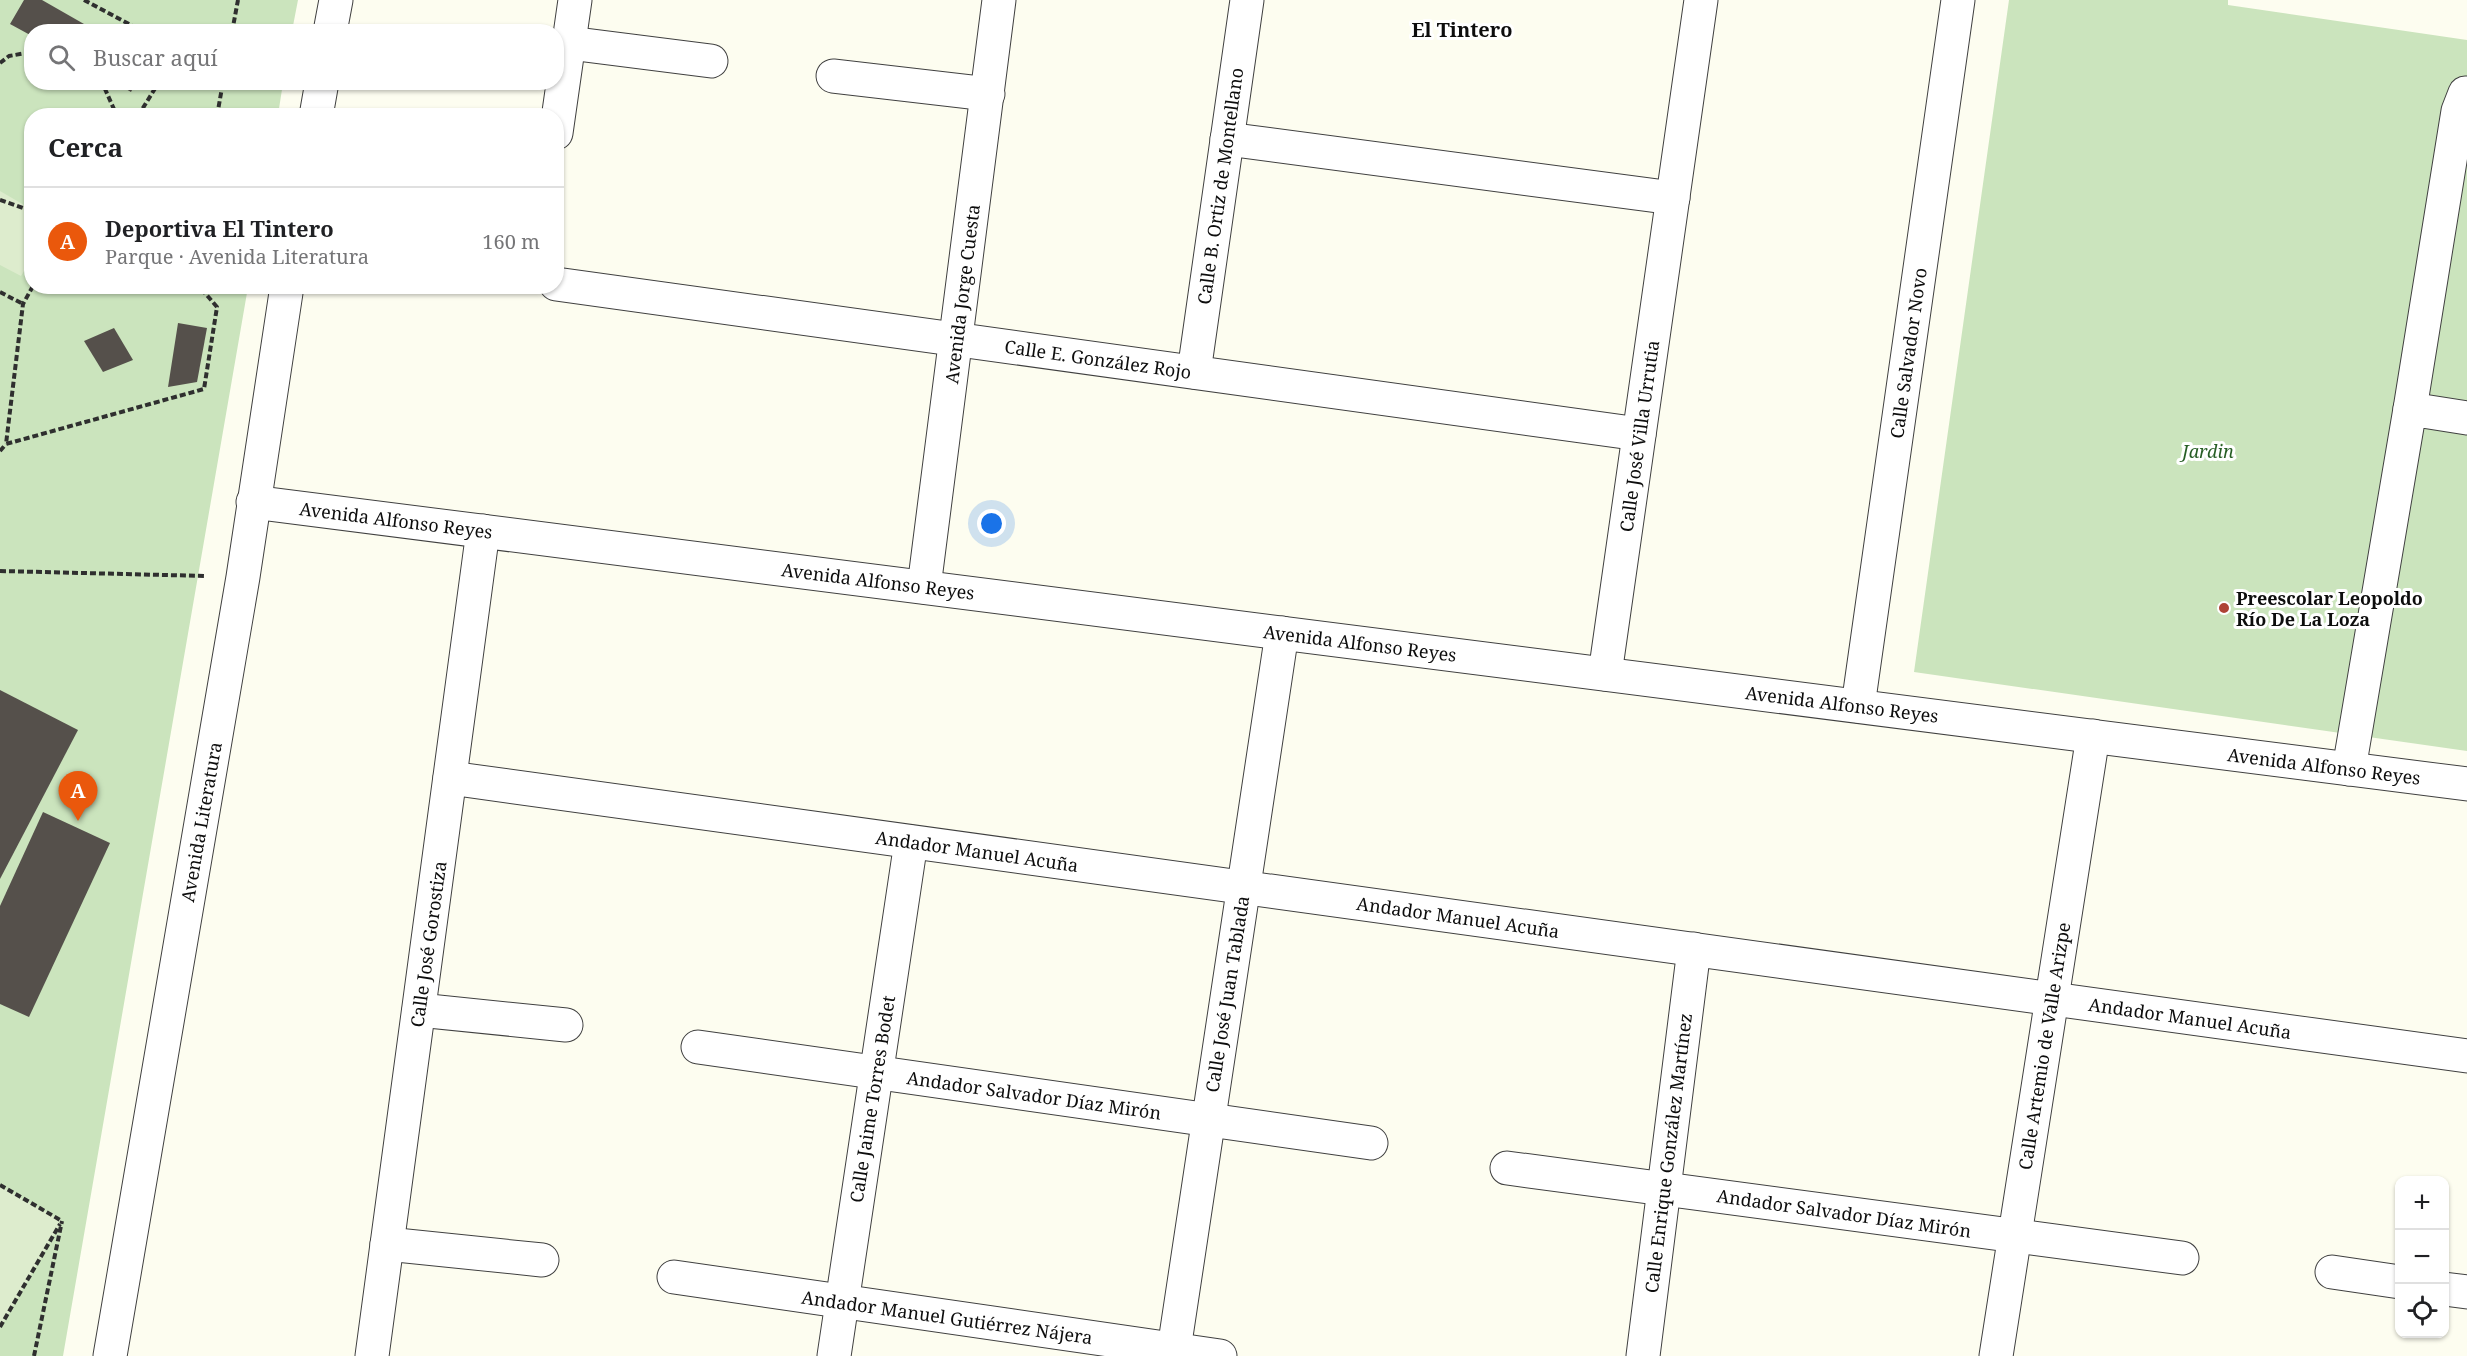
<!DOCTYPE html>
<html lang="es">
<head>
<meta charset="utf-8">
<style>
	body { margin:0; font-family:"Noto Serif",serif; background:#f6f6f6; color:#202124 }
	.controls { position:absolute; right:18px; bottom:18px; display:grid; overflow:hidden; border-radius:12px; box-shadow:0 2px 4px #0004 }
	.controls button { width:54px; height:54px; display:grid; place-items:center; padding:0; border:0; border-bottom:2px solid #e0e0e0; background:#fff; color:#202124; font:30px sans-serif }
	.you { position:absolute; left:992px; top:524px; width:21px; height:21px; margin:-15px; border:4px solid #fff; border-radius:50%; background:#1a73e8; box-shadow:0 0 0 9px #1a73e833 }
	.badge { display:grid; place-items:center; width:39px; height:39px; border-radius:50%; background:#ea580c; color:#fff; font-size:20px; font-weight:700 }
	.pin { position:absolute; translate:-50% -50px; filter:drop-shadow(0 2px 3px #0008) }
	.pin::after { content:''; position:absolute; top:32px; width:21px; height:18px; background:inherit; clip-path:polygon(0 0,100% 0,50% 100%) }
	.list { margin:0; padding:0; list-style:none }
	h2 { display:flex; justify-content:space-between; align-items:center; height:78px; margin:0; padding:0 24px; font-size:26px }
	h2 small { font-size:20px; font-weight:400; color:#757577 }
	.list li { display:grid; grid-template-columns:39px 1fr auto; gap:18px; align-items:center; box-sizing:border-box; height:108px; padding:0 24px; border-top:2px solid #e0e0e0 }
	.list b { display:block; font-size:22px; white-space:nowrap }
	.list p { margin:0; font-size:20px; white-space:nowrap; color:#757577 }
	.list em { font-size:20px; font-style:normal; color:#757577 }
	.icon { flex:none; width:33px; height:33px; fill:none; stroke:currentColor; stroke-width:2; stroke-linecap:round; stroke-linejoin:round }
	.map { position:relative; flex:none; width:2467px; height:1356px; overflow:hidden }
	.search { position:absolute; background:#fff; box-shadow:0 2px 4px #0004; left:24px; top:24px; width:540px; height:66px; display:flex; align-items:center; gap:15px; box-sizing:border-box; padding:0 21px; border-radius:24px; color:#757577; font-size:22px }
	.panel { position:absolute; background:#fff; box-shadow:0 2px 4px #0004; left:24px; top:108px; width:540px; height:186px; border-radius:24px }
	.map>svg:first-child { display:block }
	.green { fill:#cbe4bd }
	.pitch { fill:#ddeccd }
	.building { fill:#55504b }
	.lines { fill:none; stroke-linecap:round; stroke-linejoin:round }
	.minor-casing { stroke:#404040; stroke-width:35 }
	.path { stroke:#2f2f2f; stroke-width:4; stroke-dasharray:6 3; stroke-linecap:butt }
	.minor { stroke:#fff; stroke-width:33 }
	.poi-dot { fill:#ae4335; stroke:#fff; stroke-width:2 }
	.labels { text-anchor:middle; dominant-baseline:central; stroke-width:6; stroke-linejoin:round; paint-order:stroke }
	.street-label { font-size:18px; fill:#0d0d0d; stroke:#fff }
	.park-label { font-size:18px; font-style:italic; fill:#275e25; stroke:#fff }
	.poi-label { font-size:18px; font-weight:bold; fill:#0d0d0d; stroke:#fff; text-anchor:start }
	.neighbourhood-label { font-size:20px; font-weight:bold; fill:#0d0d0d; stroke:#fff }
</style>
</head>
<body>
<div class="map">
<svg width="2467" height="1356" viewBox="0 0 2467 1356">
	<rect width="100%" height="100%" fill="#fdfdf0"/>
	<g class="green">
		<polygon points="0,0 298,0 292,31 32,32 32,82 283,83 278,115 32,116 32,286 248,287 63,1356 0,1356"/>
		<polygon points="2009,0 2228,0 2228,5 2467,40 2467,751 1914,672"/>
	</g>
	<g class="pitch">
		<polygon points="0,191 31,209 31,260 21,276 0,265"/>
		<polygon points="0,1186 62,1221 0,1329"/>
	</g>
	<g class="building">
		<polygon points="24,0 42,0 98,32 32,32 32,36 10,24"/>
		<polygon points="114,82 136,82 131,92"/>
		<polygon points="178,323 207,328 197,382 168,387"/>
		<polygon points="114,328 133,360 103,372 84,341"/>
		<polygon points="0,690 78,730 0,879"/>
		<polygon points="43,812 110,843 29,1017 0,1004 0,906"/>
	</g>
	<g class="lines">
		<g class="minor-casing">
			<g id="minor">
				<polyline points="330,32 336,0"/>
				<polyline points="569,43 711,61"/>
				<polyline points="833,76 988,94"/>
				<polyline points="316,116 322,82"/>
				<polyline points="556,133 575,0"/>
				<polyline points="1227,139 1673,198"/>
				<polyline points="556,284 1639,434"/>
				<polyline points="1194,372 1247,0"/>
				<polyline points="2410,409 2458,111 2465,93 2467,93"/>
				<polyline points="253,502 2467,784"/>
				<polyline points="924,587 999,0"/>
				<polyline points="1605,674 1701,0"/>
				<polyline points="1858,706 1958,0"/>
				<polyline points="2349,769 2410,409 2467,418"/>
				<polyline points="450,778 2467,1056"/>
				<polyline points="419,1010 566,1025"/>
				<polyline points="698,1047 1371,1143"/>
				<polyline points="1507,1168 2182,1258"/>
				<polyline points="387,1244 542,1260"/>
				<polyline points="2332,1272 2400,1282"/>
				<polyline points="674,1277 1220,1356"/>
				<polyline points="2444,1289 2467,1292"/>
				<polyline points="110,1356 243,577 287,286"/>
				<polyline points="372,1356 483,531"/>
				<polyline points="834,1356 911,842"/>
				<polyline points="1173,1356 1282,633"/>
				<polyline points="1643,1356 1694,949"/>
				<polyline points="1996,1356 2093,736"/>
			</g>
		</g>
		<g class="path">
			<polyline points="84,0 144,32"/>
			<polyline points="232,32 238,0"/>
			<polyline points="0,63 9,56 32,52"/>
			<polyline points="98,82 105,89 117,116"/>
			<polyline points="138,116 159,82"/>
			<polyline points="148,116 150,116"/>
			<polyline points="217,116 223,82"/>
			<polyline points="0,200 32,211"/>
			<polyline points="33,286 23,304 6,444 204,389 217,307 199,286"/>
			<polyline points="0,292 23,304"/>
			<polyline points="0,451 6,444"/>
			<polyline points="0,571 206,576"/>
			<polyline points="0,1185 62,1221"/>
			<polyline points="0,1327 60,1224"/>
			<polyline points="34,1356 62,1221"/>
		</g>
		<use href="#minor" class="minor"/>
	</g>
	<circle class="poi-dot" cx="2224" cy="608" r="6"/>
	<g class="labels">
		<g class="street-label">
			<text transform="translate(1220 186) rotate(-82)">Calle B. Ortiz de Montellano</text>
			<text transform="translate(962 294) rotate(-83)">Avenida Jorge Cuesta</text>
			<text transform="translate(1908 353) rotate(-82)">Calle Salvador Novo</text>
			<text transform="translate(1098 359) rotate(8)">Calle E. González Rojo</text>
			<text transform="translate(1639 436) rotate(-82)">Calle José Villa Urrutia</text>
			<text transform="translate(396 520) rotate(7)">Avenida Alfonso Reyes</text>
			<text transform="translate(878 581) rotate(7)">Avenida Alfonso Reyes</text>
			<text transform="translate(1360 643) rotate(7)">Avenida Alfonso Reyes</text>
			<text transform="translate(1842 704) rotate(7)">Avenida Alfonso Reyes</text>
			<text transform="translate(2324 766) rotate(7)">Avenida Alfonso Reyes</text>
			<text transform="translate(201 822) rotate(-80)">Avenida Literatura</text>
			<text transform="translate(977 851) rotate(8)">Andador Manuel Acuña</text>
			<text transform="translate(1458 917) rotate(8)">Andador Manuel Acuña</text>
			<text transform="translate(428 944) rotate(-82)">Calle José Gorostiza</text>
			<text transform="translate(1227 994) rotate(-81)">Calle José Juan Tablada</text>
			<text transform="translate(2190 1018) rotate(8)">Andador Manuel Acuña</text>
			<text transform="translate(2044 1046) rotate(-81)">Calle Artemio de Valle Arizpe</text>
			<text transform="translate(1034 1095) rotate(8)">Andador Salvador Díaz Mirón</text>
			<text transform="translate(872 1099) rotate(-81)">Calle Jaime Torres Bodet</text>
			<text transform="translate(1668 1153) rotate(-83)">Calle Enrique González Martínez</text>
			<text transform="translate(1844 1213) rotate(8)">Andador Salvador Díaz Mirón</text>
			<text transform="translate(947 1317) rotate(8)">Andador Manuel Gutiérrez Nájera</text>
		</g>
		<g class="park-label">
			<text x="2208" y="451">Jardin</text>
		</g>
		<g class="poi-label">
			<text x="2236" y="598">Preescolar Leopoldo<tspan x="2236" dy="21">Río De La Loza</tspan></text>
		</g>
		<g class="neighbourhood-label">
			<text x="1462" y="29">El Tintero</text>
		</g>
	</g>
</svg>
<div class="controls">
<button>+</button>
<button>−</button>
<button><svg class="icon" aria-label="locate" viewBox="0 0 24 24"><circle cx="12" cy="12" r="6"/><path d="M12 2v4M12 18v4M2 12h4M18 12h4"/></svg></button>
</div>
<div class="you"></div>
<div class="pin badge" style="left:78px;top:821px">A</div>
<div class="search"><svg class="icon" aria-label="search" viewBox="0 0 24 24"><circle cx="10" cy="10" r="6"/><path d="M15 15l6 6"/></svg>Buscar aquí</div>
<section class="panel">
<h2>Cerca<small></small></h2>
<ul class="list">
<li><span class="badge">A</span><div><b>Deportiva El Tintero</b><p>Parque · Avenida Literatura</p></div><em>160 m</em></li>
</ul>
</section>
</div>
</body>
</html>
